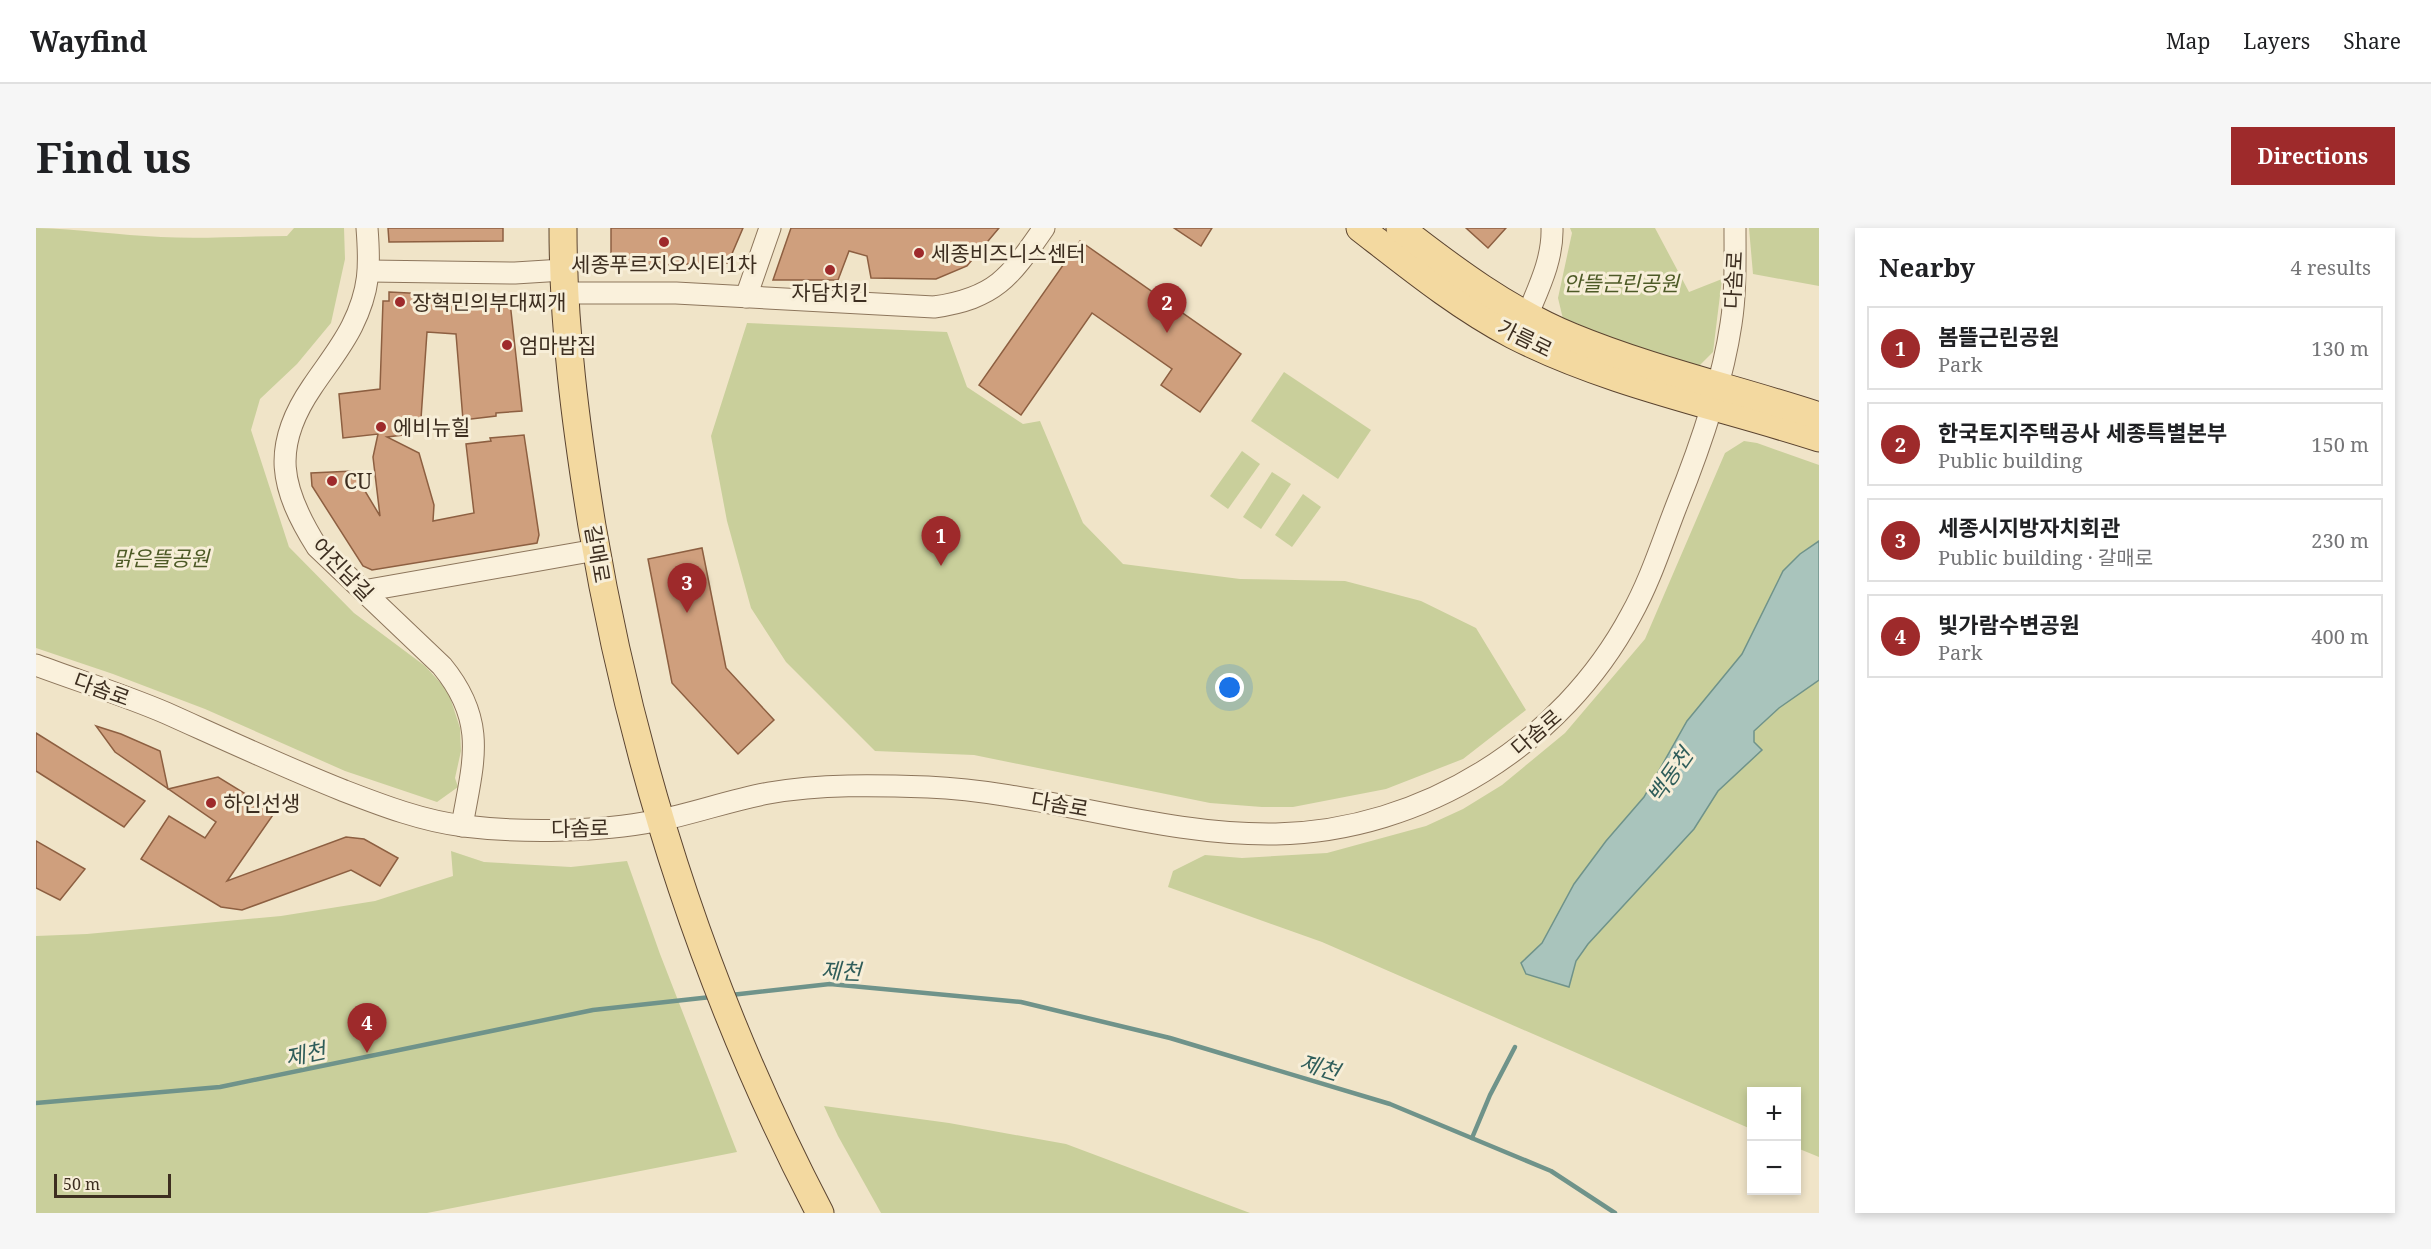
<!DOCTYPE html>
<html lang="en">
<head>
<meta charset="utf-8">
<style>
	body { margin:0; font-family:"Noto Serif","Noto Sans KR",serif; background:#f6f6f6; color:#202124 }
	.controls { position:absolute; right:18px; bottom:18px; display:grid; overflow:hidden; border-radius:0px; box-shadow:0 3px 9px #0003 }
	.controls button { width:54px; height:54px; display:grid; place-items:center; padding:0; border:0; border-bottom:2px solid #e0e0e0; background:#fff; color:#202124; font:30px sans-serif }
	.scale { position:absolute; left:18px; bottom:15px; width:117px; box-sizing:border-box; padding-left:6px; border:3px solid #3d2e20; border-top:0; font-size:16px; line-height:21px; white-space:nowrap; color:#3d2e20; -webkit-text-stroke:4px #f7eed8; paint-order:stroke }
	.you { position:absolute; left:1194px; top:460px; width:21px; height:21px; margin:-15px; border:4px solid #fff; border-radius:50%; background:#1a73e8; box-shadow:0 0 0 9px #1a73e833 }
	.badge { display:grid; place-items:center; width:39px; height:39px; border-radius:50%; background:#9e2a2b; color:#fff; font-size:20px; font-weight:700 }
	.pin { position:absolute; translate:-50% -50px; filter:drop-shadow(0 2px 3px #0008) }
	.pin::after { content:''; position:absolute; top:32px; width:21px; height:18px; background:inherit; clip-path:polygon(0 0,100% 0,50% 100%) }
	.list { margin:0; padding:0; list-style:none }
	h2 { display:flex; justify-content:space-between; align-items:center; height:78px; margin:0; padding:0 24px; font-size:26px }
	h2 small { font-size:20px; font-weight:400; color:#757577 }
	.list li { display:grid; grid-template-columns:39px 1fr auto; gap:18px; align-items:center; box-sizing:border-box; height:84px; margin:0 12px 12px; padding:0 12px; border:2px solid #e0e0e0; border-radius:0px }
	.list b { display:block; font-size:22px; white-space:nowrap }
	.list p { margin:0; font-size:20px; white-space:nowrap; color:#757577 }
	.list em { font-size:20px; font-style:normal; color:#757577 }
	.map { position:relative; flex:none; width:1783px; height:985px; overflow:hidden; border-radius:0px }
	header { display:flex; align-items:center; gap:36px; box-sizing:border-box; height:84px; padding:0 30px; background:#fff; border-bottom:2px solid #e0e0e0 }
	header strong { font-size:28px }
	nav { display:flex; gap:33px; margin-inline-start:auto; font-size:21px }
	.intro { display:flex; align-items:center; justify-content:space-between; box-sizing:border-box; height:144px; padding:0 36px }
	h1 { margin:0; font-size:42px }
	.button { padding:15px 27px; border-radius:0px; background:#9e2a2b; color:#fff; font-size:21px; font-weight:700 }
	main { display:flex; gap:36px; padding:0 36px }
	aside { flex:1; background:#fff; border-radius:0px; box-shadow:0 3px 9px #0003 }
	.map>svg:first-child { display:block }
	.green { fill:#c9cf9b }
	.water { fill:#a9c4bc; stroke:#6f938a; stroke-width:1.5 }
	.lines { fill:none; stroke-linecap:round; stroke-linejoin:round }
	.stream { stroke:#6f938a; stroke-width:4.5 }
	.building { fill:#cf9f7d; stroke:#8d5f41; stroke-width:1.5 }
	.minor-casing { stroke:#8d765c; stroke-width:23 }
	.major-casing { stroke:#5b4430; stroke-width:29 }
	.minor { stroke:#faf1dc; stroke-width:21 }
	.major { stroke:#f3d9a0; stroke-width:27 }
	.poi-dot { fill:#9e2a2b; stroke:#f7eed8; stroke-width:2 }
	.labels { text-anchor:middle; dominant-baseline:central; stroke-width:6; stroke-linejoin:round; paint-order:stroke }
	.poi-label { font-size:21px; fill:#3d2e20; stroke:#f7eed8; text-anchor:start }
	.street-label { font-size:21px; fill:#3d2e20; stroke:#f7eed8 }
	.park-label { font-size:21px; font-style:italic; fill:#4d5a26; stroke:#f7eed8 }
	.water-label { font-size:22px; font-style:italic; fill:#2f5d5a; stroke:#f7eed8 }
</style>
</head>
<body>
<header>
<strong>Wayfind</strong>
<nav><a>Map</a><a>Layers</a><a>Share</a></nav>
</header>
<div class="intro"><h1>Find us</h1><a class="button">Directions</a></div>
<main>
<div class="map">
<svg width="1783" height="985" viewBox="0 0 1783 985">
	<rect width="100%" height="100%" fill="#f0e4c8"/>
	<g class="green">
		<path d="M0 0C42 1 83 7 125 9 167 11 209 8 251 8L258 0H308L309 31 295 95 261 136 224 171 215 202 253 319 318 385 389 438 412 463 424 500 425 523 419 550 422 559 401 574 309 543 169 481 77 446 0 420Z"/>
		<polygon points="1534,0 1619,0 1653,64 1686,51 1677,124 1659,142 1527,91 1522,70 1536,5"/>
		<polygon points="1713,0 1783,0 1783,58 1717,46"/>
		<polygon points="711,95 911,104 931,159 987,196 1004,193 1047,295 1087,336 1204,351 1309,353 1385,373 1440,400 1490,482 1427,531 1350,561 1257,579 1226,579 1174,575 938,527 839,523 750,434 715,380 691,293 675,208"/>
		<polygon points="1248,144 1335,202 1302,251 1215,193"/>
		<polygon points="1708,213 1721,215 1783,237 1783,929 1761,920 1760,864 1716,864 1715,901 1286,714 1132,659 1137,643 1169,627 1206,630 1291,625 1390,598 1427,581 1466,557 1529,505 1609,411 1689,225"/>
		<polygon points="1206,223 1224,236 1192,281 1174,268"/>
		<polygon points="1236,244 1255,256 1225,301 1207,289"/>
		<polygon points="1267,266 1285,279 1256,319 1239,307"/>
		<polygon points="415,623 448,634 535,639 591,633 624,726 701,924 391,985 0,985 0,708 51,706 245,688 339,673 417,648"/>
		<polygon points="788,878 913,895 1030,916 1214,985 845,985 802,908"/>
	</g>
	<polygon class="water" points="1783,313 1783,452 1743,480 1718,503 1718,514 1726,522 1682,563 1658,601 1552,716 1540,733 1533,759 1490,746 1485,735 1506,715 1538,656 1570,613 1608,569 1651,493 1706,426 1747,343 1764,326"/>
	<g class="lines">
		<g class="stream">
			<polyline points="695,767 794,756 985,774 1134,810 1354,876 1515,943 1579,985"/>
			<polyline points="0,875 184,859 557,782 675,769"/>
			<polyline points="1436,910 1454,867 1479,819"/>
		</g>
	</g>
	<g class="building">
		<polygon points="352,0 467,0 467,13 353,14"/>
		<polygon points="575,0 707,0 692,35 575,38"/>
		<polygon points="755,0 963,0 931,38 900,51 835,50 831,28 813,23 802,52 737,52"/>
		<polygon points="1138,0 1176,0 1165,18"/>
		<polygon points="1430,0 1470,0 1452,20"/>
		<polygon points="1044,13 1205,126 1164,184 1125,157 1136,141 1056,85 985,187 943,157"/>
		<polygon points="353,64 471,70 474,74 486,183 460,185 460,188 427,192 420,106 391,104 384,205 351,209 383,225 398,277 397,293 438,285 430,216 455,213 454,210 488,207 503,307 501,315 336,342 327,338 276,258 275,245 317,243 344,288 337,229 342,206 307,210 303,166 344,161 347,73 353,73"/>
		<polygon points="666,320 690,440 738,492 702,526 636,455 612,331"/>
		<polygon points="60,498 85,506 124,523 132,561 182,549 239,584 191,653 310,609 328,611 362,630 344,658 315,642 206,682 185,679 105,631 133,588 169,610 180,594 79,524"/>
		<polygon points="0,505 109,573 88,599 0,543"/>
		<polygon points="0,613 49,641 24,672 0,660"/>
	</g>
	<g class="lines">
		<g class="minor-casing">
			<g id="minor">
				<path d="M331 0C334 38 334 62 316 98 305 120 290 138 276 159 235 219 244 260 281 319L406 438C452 494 437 534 426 598"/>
				<polyline points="334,43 479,45 527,42"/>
				<path d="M529 65H640L898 79C960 70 974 49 1008 0"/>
				<polyline points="710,69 734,0"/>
				<path d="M1491 88C1503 59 1517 31 1516 0"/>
				<polyline points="327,363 560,322"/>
				<path d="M0 437C43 453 88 467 130 485 188 511 246 538 306 562 345 577 386 593 428 598 485 605 563 604 619 593 657 586 694 572 733 565 785 556 839 557 892 559 1009 564 1122 608 1240 606 1387 603 1526 516 1595 387 1614 353 1626 315 1640 279 1663 222 1686 157 1695 96 1700 64 1699 32 1699 0"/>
			</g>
		</g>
		<g class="major-casing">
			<g id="major">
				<path d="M527 0C527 100 540 199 556 298 597 540 670 767 784 985"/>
				<path d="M1324 0C1373 38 1422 78 1477 107 1573 156 1681 177 1783 210"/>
				<path d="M1364 0C1418 42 1473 83 1536 109 1616 142 1701 161 1783 188"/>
			</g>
		</g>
		<use href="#minor" class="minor"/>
		<use href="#major" class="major"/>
	</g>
	<g class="poi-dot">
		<circle cx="628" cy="14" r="6"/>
		<circle cx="883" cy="25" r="6"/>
		<circle cx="794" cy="42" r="6"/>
		<circle cx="364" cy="74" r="6"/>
		<circle cx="471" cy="117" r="6"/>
		<circle cx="345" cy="199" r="6"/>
		<circle cx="296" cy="253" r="6"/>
		<circle cx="175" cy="575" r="6"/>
	</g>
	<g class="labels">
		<g class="poi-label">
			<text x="895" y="25">세종비즈니스센터</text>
			<text x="628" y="36" text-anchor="middle">세종푸르지오시티1차</text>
			<text x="794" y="64" text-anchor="middle">자담치킨</text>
			<text x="376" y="74">장혁민의부대찌개</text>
			<text x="483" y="117">엄마밥집</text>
			<text x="357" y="199">에비뉴힐</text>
			<text x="308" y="253">CU</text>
			<text x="187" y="575">하인선생</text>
		</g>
		<g class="street-label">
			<text transform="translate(1697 52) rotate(-87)">다솜로</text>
			<text transform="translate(1489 110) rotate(26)">가름로</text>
			<text transform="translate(562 326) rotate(80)">갈매로</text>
			<text transform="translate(307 341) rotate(46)">어진남길</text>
			<text transform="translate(66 461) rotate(20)">다솜로</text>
			<text transform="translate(1500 504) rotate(-41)">다솜로</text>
			<text transform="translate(1024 576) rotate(10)">다솜로</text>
			<text transform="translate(544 600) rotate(-1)">다솜로</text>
		</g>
		<g class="park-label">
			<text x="1585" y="55">안뜰근린공원</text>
			<text x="125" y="330">맑은뜰공원</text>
		</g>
		<g class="water-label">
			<text transform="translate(1633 547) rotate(-55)">백동천</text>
			<text transform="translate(805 742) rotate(2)">제천</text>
			<text transform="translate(269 825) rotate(-12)">제천</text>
			<text transform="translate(1284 838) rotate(17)">제천</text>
		</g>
	</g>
</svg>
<div class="controls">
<button>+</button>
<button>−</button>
</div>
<div class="scale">50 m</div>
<div class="you"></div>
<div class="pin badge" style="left:905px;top:338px">1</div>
<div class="pin badge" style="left:1131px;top:105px">2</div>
<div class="pin badge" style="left:651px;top:385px">3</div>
<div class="pin badge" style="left:331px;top:825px">4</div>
</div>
<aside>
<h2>Nearby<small>4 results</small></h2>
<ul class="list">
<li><span class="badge">1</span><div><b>봄뜰근린공원</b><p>Park</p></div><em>130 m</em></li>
<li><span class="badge">2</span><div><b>한국토지주택공사 세종특별본부</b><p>Public building</p></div><em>150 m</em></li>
<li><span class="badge">3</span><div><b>세종시지방자치회관</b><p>Public building · 갈매로</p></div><em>230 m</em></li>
<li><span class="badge">4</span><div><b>빛가람수변공원</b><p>Park</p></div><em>400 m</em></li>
</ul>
</aside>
</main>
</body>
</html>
